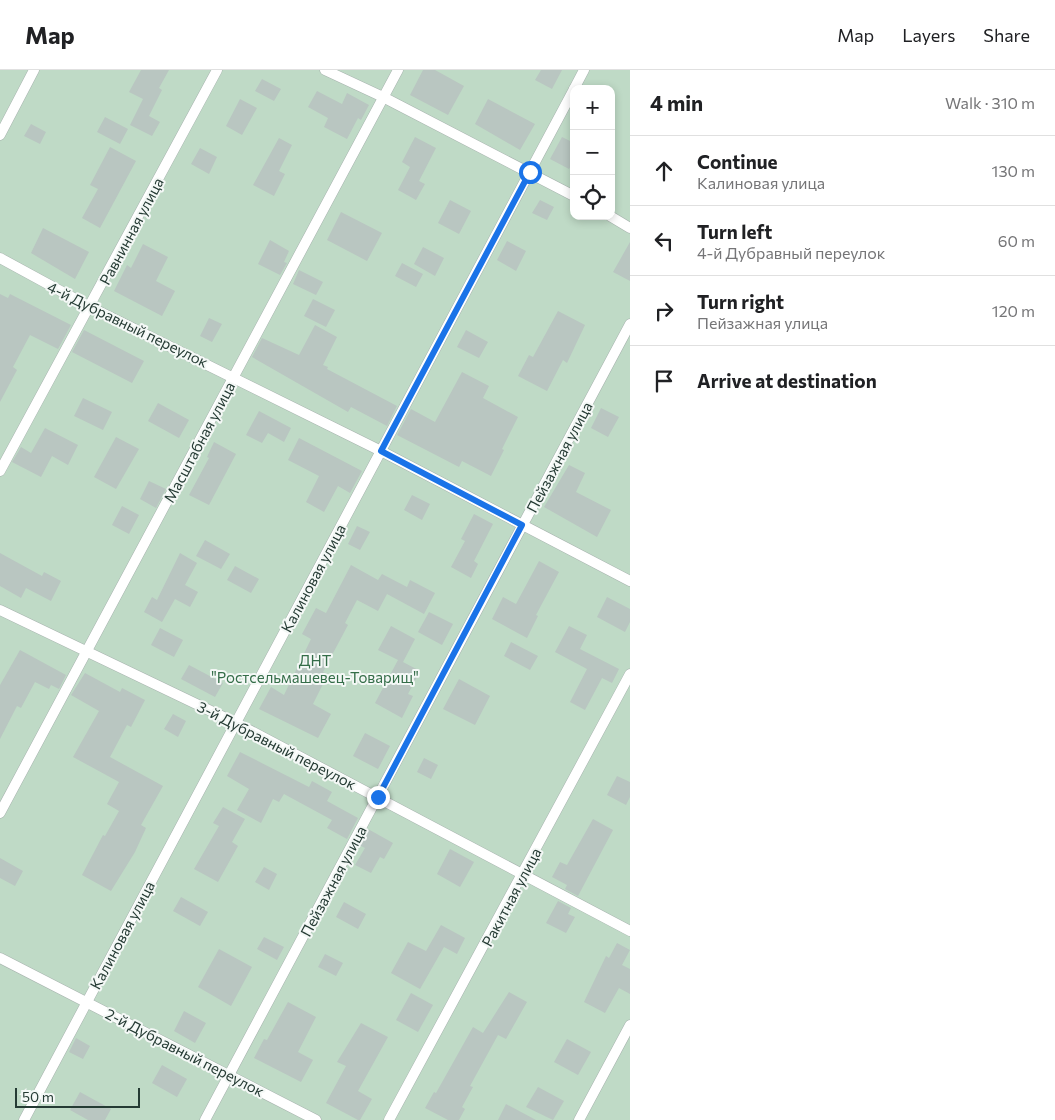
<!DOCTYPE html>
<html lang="en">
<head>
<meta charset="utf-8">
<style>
	body { margin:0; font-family:Commissioner,sans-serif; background:#f2f2f2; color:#202124 }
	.controls { position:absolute; right:15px; top:15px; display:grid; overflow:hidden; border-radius:10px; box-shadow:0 2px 8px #0003 }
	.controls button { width:45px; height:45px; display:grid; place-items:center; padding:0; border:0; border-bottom:1px solid #e0e0e0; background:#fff; color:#202124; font:25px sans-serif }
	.scale { position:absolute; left:15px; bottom:12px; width:125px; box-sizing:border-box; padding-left:5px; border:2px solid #253b34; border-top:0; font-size:14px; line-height:18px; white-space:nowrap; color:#253b34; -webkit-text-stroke:4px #f4f8f6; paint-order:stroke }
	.stop { position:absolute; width:15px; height:15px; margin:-11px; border:4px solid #1a73e8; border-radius:50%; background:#fff }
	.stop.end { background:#1a73e8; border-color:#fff; box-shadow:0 1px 5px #0008 }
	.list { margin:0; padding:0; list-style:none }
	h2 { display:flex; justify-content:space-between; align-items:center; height:65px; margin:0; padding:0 20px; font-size:21px }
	h2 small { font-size:16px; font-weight:400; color:#757577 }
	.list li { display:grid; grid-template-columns:32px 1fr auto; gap:15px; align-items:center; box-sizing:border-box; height:70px; padding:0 20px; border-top:1px solid #e0e0e0 }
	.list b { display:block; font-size:19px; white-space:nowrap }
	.list p { margin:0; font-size:16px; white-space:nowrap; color:#757577 }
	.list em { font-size:16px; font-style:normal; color:#757577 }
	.icon { flex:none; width:28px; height:28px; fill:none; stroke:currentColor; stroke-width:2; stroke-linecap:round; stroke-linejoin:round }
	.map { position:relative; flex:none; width:630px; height:1050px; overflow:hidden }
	header { display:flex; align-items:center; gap:30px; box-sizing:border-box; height:70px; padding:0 25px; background:#fff; border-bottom:1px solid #e0e0e0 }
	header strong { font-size:24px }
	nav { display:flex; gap:28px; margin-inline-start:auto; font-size:18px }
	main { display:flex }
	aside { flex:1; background:#fff }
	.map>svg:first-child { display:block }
	.green { fill:#bfdac6; fill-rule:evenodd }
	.building { fill:#b9c6c1 }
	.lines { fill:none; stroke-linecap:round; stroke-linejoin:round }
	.service-casing { stroke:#a7b3ae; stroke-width:11 }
	.service { stroke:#fff; stroke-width:10 }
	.route { stroke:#1a73e8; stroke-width:6 }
	.labels { text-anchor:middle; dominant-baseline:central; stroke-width:4; stroke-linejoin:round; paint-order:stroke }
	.street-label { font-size:15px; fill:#253b34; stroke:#f4f8f6 }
	.park-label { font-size:15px; fill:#346d48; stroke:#f4f8f6 }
</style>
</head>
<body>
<header>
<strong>Map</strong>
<nav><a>Map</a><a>Layers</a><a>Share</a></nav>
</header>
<main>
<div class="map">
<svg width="630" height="1050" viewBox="0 0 630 1050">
	<rect width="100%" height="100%" fill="#e4ece8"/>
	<path class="green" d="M0 0H630V1050H0ZM574 19H611V146H574Z"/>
	<g class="building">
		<polygon points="141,0 169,0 159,18 162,20 149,46 160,52 152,66 130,55 143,29 129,22"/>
		<polygon points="423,0 435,0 464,16 448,45 410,25"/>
		<polygon points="541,0 562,0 552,19 535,10"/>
		<polygon points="262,9 281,19 274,31 255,21"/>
		<polygon points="317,21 342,34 347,23 369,35 361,50 358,48 347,69 324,57 328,48 308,37"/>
		<polygon points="240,29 257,38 242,65 226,56"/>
		<polygon points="488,29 535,54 520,80 475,54"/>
		<polygon points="105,47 128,59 120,74 97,62"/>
		<polygon points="31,54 46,62 40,74 24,66"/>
		<polygon points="415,67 436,78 419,111 425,114 416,130 398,120 410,97 402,92"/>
		<polygon points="562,67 574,73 574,90 569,99 550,89"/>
		<polygon points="279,68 292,75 279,101 285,104 274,126 253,115"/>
		<polygon points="110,77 136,91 100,158 82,148 98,119 90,115"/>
		<polygon points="200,78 217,87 209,104 191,94"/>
		<polygon points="450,130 471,141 459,164 438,153"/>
		<polygon points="540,130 554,137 547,150 532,143"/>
		<polygon points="341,142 382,163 367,191 327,170"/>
		<polygon points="43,158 89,182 75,209 31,183"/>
		<polygon points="270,170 289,181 284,192 287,193 280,205 258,194"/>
		<polygon points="507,171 526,181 516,201 497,190"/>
		<polygon points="630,172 630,211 613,202"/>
		<polygon points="143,174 168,187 156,211 175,221 162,246 114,221 127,195 131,198"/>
		<polygon points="423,177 444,188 435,206 414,194"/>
		<polygon points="402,193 423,204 416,217 395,206"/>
		<polygon points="299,200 323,212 316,225 293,214"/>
		<polygon points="0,224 8,228 10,224 71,255 58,279 30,265 13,297 17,300 0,332"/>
		<polygon points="313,229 335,240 326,257 304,246"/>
		<polygon points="558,241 585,255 567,293 563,290 547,321 518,306 529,285 533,287"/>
		<polygon points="209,248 222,254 212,272 200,266"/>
		<polygon points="315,255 337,267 323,295 328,297 327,299 397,336 387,356 351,337 348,342 252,287 262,268 299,285"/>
		<polygon points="84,260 144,291 132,313 72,282"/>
		<polygon points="466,260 488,272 479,288 457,277"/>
		<polygon points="462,302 489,316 483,328 518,347 502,379 504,380 491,406 462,391 459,397 397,365 411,339 435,352"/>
		<polygon points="83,328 112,342 103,360 74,346"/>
		<polygon points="158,333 189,350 179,368 148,351"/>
		<polygon points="601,338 619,347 608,367 591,358"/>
		<polygon points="259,341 291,358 284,372 268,363 262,373 246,365"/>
		<polygon points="45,358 78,375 68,395 52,386 41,407 12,392 21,377 31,383"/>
		<polygon points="116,367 139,379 116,419 94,407"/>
		<polygon points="299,368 362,401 350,423 338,416 324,442 306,432 319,406 288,390"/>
		<polygon points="214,372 236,384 209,435 189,425 209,388 207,387"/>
		<polygon points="569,395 585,403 576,422 611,440 597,467 544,437"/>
		<polygon points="149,411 166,419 156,438 140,429"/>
		<polygon points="412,425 430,434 422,450 404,440"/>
		<polygon points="122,436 139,445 129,464 112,455"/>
		<polygon points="474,444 493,454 474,491 478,494 471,508 451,497 465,471 461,469"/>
		<polygon points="357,456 370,462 360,480 348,474"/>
		<polygon points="205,470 230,484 221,499 196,486"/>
		<polygon points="0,483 42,506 44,502 61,511 51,531 26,518 21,528 0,516"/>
		<polygon points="180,483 197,493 185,515 198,522 190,537 175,529 162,552 144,542 152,527 157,530"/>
		<polygon points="539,491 559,502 536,545 538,546 527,568 492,549 503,527 516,534"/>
		<polygon points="351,495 378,510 382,504 407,517 410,510 435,523 424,544 387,524 378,541 357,530 345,553 348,555 323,602 328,604 313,634 331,644 318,668 259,639 271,617 284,625 311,569 302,564 316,538 326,543"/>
		<polygon points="235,496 259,509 251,523 227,510"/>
		<polygon points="607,527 630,539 630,552 625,562 597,547"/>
		<polygon points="429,542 453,554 442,575 418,562"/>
		<polygon points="391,556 415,569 403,592 420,601 408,624 413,626 402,648 375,633 398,590 378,580"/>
		<polygon points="569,556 587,565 580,579 619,599 612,613 602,608 585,640 570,632 587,599 555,582"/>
		<polygon points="160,558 183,570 174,587 151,575"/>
		<polygon points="511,572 538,586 530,600 504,586"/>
		<polygon points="20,580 66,605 59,619 51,615 49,619 35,612 21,638 17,636 0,669 0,615"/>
		<polygon points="189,595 223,613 215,627 181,609"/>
		<polygon points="85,603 120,622 122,618 145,630 131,657 127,655 110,687 163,716 141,755 146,758 135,782 111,821 82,805 103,765 105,766 119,741 107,734 119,712 73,687 99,641 71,625"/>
		<polygon points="459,609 490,626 475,655 443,639"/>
		<polygon points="173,644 186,651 178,667 164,659"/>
		<polygon points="365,663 390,676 378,699 353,686"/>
		<polygon points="240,682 309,717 312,711 332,722 327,731 358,748 347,769 327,758 332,750 284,724 279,732 273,729 261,753 237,740 249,719 227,706"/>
		<polygon points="424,688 438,695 431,709 417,702"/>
		<polygon points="617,706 630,712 630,727 626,735 607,725"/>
		<polygon points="223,737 245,749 232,772 238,776 218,812 194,799 219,756 213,753"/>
		<polygon points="593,749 613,760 578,826 565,819 567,815 552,807 560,792 567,795"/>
		<polygon points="368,759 393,773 384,789 380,787 371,803 355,795 365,778 359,775"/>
		<polygon points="450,779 474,792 460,817 437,804"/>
		<polygon points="0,788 23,801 15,816 0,808"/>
		<polygon points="264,797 277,804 269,820 255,812"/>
		<polygon points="181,827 208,842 200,856 173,841"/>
		<polygon points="558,831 571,838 568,844 575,847 566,863 546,853"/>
		<polygon points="344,832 366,844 358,859 336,847"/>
		<polygon points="441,855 465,868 457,884 444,877 420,919 391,903 408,872 426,881"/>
		<polygon points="264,867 284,877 277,890 257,879"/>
		<polygon points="617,873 630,880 622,895 630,899 630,924 619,918 605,943 584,932 606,886 609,888"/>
		<polygon points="219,879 252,897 231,936 198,917"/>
		<polygon points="325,884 343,893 336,906 318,897"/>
		<polygon points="509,922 527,932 506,969 498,965 470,1016 473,1017 462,1037 465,1039 459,1050 448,1050 425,1038 434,1022 436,1023 473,957 483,963"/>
		<polygon points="411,923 433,935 418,962 396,950"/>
		<polygon points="288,932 316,947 298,982 313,990 301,1012 254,988 264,969 267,970"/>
		<polygon points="184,941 206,953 195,973 174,961"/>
		<polygon points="361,953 388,967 358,1021 372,1029 360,1050 358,1050 326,1033 346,996 337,992"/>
		<polygon points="76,968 90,976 83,989 69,982"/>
		<polygon points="567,969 591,982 578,1005 554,992"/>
		<polygon points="162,995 187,1009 177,1027 152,1013"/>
		<polygon points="538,1017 564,1031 553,1050 526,1037"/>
		<polygon points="80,1022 111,1039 105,1050 88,1050 70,1040"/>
		<polygon points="506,1034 536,1050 498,1050"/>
	</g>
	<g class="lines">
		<g class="service-casing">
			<g id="service">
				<polyline points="325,0 383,27 574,126"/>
				<polyline points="574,19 584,0"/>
				<polyline points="0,65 34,0"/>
				<polyline points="610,146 630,158"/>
				<polyline points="0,188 90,237 381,381 630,511"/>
				<polyline points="0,401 217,0"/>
				<polyline points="0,540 236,653 630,861"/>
				<polyline points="0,743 398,0"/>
				<polyline points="0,888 316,1050"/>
				<polyline points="24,1050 574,19"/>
				<polyline points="205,1050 630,254"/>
				<polyline points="389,1050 630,604"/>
				<polyline points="579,1050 630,955"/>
			</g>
		</g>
		<use href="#service" class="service"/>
	</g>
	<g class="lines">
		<polyline class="route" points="378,727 522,455 381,381 530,102"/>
	</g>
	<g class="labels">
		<g class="street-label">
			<text transform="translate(131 161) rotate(-62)">Равнинная улица</text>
			<text transform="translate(128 254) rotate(26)">4-й Дубравный переулок</text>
			<text transform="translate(199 372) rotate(-62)">Масштабная улица</text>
			<text transform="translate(559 387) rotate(-62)">Пейзажная улица</text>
			<text transform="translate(313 508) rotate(-62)">Калиновая улица</text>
			<text transform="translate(277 675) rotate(27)">3-й Дубравный переулок</text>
			<text transform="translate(333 811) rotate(-62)">Пейзажная улица</text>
			<text transform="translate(511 827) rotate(-62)">Ракитная улица</text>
			<text transform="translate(122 865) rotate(-62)">Калиновая улица</text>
			<text transform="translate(185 982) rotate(27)">2-й Дубравный переулок</text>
		</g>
		<g class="park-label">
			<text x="315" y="590">ДНТ<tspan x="315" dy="17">"Ростсельмашевец-Товарищ"</tspan></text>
		</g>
	</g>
</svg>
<div class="controls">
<button>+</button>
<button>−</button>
<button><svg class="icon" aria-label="locate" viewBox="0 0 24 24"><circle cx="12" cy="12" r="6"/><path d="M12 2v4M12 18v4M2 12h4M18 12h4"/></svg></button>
</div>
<div class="scale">50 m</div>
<div class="stop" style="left:530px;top:102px"></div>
<div class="stop end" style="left:378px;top:727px"></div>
</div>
<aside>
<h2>4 min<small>Walk · 310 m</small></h2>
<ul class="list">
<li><svg class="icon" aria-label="ahead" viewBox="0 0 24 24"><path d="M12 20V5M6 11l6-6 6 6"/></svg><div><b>Continue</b><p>Калиновая улица</p></div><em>130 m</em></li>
<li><svg class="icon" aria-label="left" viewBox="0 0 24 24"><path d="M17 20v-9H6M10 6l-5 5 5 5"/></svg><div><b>Turn left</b><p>4-й Дубравный переулок</p></div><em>60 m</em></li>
<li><svg class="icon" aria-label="right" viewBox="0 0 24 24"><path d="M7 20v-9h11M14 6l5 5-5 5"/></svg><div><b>Turn right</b><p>Пейзажная улица</p></div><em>120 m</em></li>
<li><svg class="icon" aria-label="arrive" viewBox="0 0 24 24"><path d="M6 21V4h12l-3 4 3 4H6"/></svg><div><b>Arrive at destination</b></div></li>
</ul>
</aside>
</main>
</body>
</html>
